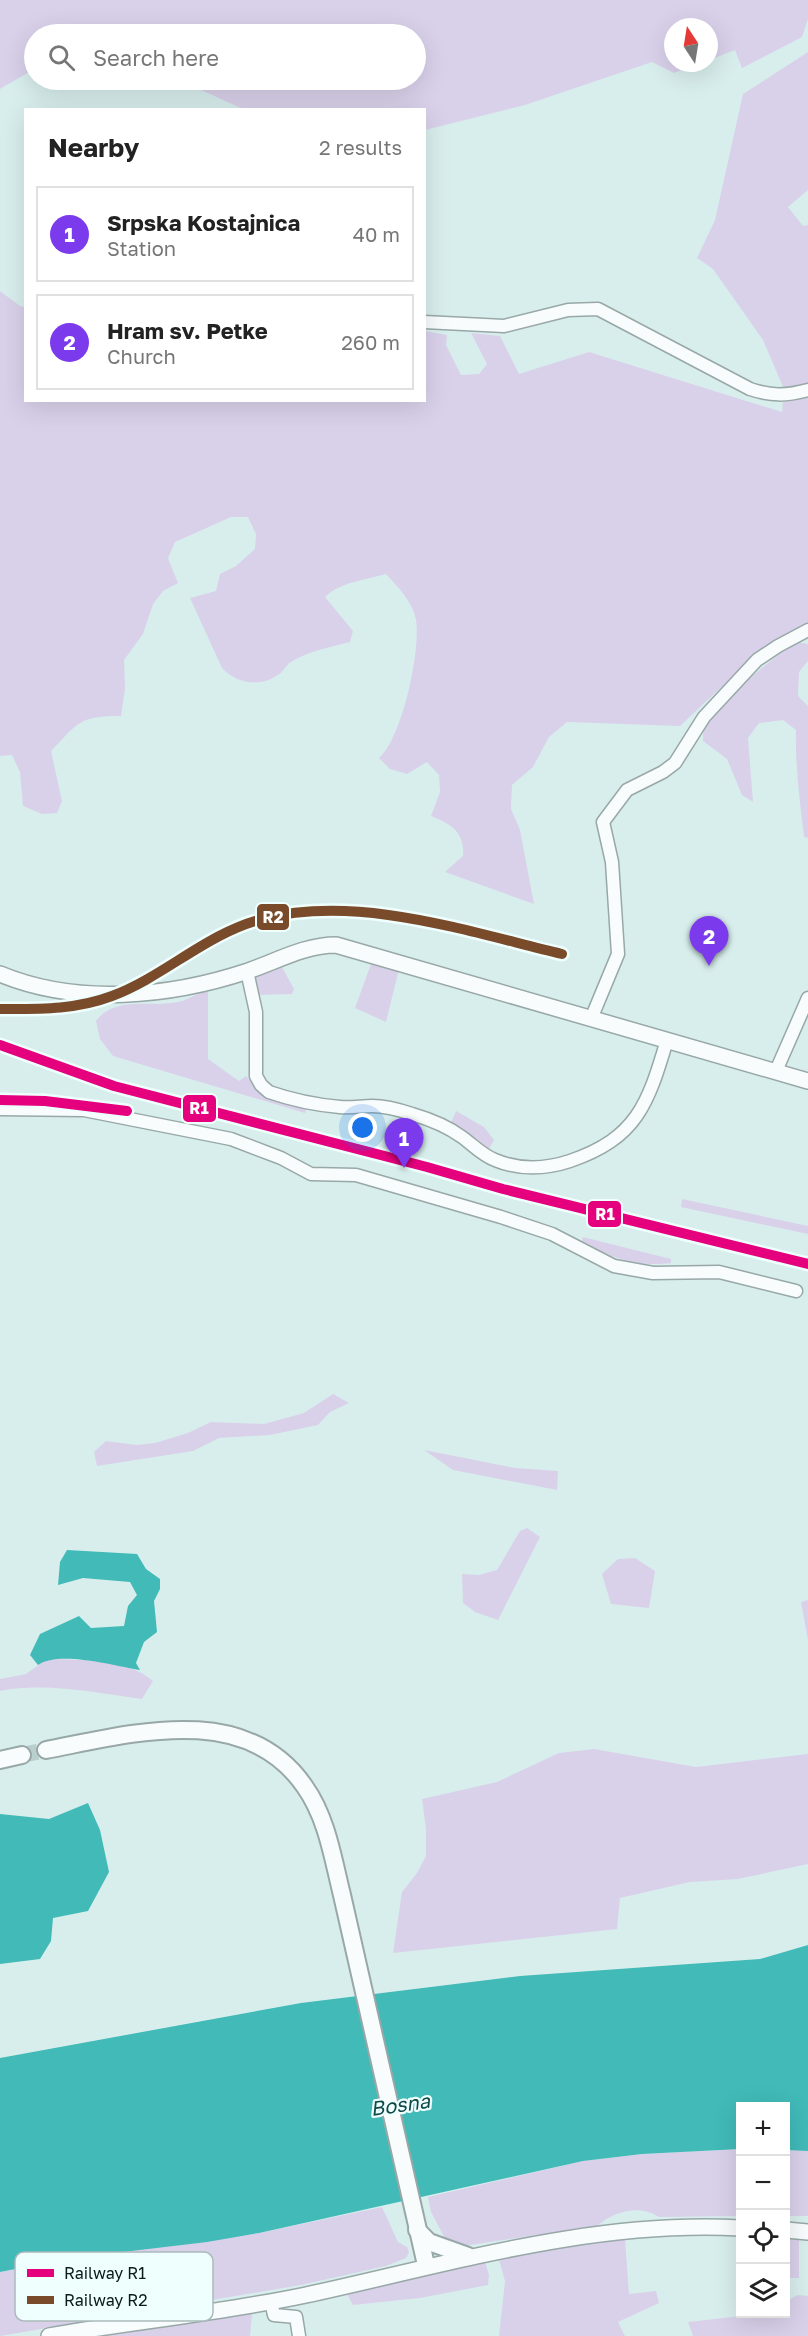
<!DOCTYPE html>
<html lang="en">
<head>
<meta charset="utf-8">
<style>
	body { margin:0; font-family:"Golos Text",sans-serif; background:#f6f6f6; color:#222 }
	.controls { position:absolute; right:18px; bottom:18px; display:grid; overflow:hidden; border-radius:0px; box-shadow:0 6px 24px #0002 }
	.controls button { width:54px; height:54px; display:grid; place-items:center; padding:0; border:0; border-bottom:2px solid #e0e0e0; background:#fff; color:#222; font:30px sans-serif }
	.compass { position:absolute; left:664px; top:18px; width:54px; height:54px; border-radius:50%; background:#fff; box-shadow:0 6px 24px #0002; rotate:348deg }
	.you { position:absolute; left:363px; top:1128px; width:21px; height:21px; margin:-15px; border:4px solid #fff; border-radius:50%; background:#1a73e8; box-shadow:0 0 0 9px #1a73e833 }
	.badge { display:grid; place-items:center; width:39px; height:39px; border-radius:50%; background:#7c3aed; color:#fff; font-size:20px; font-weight:700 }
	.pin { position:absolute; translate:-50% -50px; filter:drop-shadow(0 2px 3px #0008) }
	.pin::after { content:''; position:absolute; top:32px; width:21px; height:18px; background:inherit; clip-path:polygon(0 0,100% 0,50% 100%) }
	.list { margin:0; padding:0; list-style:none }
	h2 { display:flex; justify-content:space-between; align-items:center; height:78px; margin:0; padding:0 24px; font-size:26px }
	h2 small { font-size:20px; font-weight:400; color:#767676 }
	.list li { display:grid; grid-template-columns:39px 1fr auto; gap:18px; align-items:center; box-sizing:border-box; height:96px; margin:0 12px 12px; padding:0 12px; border:2px solid #e0e0e0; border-radius:0px }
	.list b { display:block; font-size:22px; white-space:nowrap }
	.list p { margin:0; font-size:20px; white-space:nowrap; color:#767676 }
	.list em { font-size:20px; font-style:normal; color:#767676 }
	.icon { flex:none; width:33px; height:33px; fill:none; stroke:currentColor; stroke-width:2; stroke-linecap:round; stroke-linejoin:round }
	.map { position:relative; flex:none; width:808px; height:2336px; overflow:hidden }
	.search { position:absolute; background:#fff; box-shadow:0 6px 24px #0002; left:24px; top:24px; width:402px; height:66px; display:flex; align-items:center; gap:15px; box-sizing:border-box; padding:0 21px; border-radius:33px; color:#767676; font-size:22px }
	.panel { position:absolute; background:#fff; box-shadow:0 6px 24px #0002; left:24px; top:108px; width:402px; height:294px; border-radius:0px }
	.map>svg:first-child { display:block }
	.green { fill:#d9d1ea }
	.water { fill:#41bab8 }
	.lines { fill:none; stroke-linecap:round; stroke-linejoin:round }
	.highway-tunnel { stroke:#b9cecd; stroke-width:16; stroke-dasharray:16 8; stroke-linecap:butt }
	.minor-casing { stroke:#97a8a7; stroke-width:15 }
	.major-casing { stroke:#97a8a7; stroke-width:18 }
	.highway-casing { stroke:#97a8a7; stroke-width:20 }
	.minor { stroke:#f9fcfc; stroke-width:12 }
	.major { stroke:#f9fcfc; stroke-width:15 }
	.highway { stroke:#f9fcfc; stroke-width:16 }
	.rail-casing { stroke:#ccd2d2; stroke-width:5 }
	.rail { stroke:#effffe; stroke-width:3; stroke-dasharray:9; stroke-linecap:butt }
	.rail-1-casing { stroke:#effffe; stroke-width:15 }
	.rail-2-casing { stroke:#effffe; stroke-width:15 }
	.rail-1 { stroke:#e5007d; stroke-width:10 }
	.rail-2 { stroke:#7a4b2a; stroke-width:10 }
	.labels { text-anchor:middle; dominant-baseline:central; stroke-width:4.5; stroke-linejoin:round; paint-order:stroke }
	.water-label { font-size:20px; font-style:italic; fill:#0e4847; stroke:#effffe }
	.key { fill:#effffe; stroke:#abbaba; stroke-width:1.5 }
	.key-label { font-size:16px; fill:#0b1a1a }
	.line-badge { stroke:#effffe; stroke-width:2 }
	.badge-label { font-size:16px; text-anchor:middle; font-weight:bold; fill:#fff }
</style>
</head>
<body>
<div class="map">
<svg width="808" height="2336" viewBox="0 0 808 2336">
	<rect width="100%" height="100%" fill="#d8eeed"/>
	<g class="green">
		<polygon points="0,0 808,0 808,19 802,37 742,68 735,50 709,60 709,27 673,27 673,63 700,63 674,73 652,62 525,105 425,130 424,110 243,109 179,80 416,80 416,34 34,34 34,69 0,89"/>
		<path d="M808 52V190L788 207 803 226 808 225V622L748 662 680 726 567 722 549 737 533 767 512 785 511 809 520 830 534 904 445 872 463 856C465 832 451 824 431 816L440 792 439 775 427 762 407 774 390 769 379 758C402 739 421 650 416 620 413 602 398 587 386 574 366 580 340 582 325 597L353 631 350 642C331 647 308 651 291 662 286 665 283 672 278 675 259 688 236 683 222 668L190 598 216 591 220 574 236 566 255 549 256 534 248 517H231L175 542 168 558 178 583 163 591 153 604 143 634 124 660 125 689 121 716C79 716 79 722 51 751L62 801 57 813 42 814 23 806 20 772 12 755 0 756V291L20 306 25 307 26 400H424L425 331 447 335 446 345 461 375 479 374 487 364 471 333 500 336 519 374 589 352 782 412 784 389 763 340 713 269 697 258 715 220 743 94Z"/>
		<path d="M796 642 808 644V661L799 672 798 696 808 706V838L804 837C800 802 795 766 796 730L783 720 759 723 748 738 753 802 742 795 727 759 703 741C703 737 703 731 705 727 712 707 776 655 796 642Z"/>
		<polygon points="371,964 399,969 386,1022 355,1008"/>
		<polygon points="282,967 294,989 292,994 255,995 253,977"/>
		<path d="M208 989V1059L239 1081 246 1076 258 1090 307 1108 305 1113 113 1056 100 1039 96 1021C116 994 153 1009 182 1001 190 998 199 993 208 989Z"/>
		<polygon points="456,1111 484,1127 494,1140 489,1149 450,1125"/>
		<polygon points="682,1199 808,1226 808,1234 681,1207"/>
		<path d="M583 1237 671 1259V1263C633 1267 616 1259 582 1242Z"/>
		<polygon points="333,1394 349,1403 330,1412 318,1425 270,1435 219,1438 193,1451 97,1466 94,1452 106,1441 136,1445 155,1443 188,1433 211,1422 264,1424 304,1413"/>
		<polygon points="424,1450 515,1468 558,1471 557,1490 453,1470"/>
		<polygon points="527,1528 540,1537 498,1620 475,1612 463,1603 462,1574 479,1575 497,1570 520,1531"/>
		<polygon points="635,1558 655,1571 649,1608 611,1604 602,1574 618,1559"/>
		<polygon points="808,1600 808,1640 801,1602"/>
		<path d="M47 1659C80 1660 127 1658 153 1681L142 1699C96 1693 47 1682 0 1691V1679L26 1674Z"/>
		<polygon points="594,1749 696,1767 808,1754 808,1864 738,1879 690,1882 620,1898 617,1929 393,1953 402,1892 417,1873 426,1856 426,1829 422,1799 497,1782 559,1753"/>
		<path d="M740 2149V2216L659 2217C640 2204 614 2211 597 2226L450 2248 431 2212 428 2197 583 2161 642 2154Z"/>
		<polygon points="786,2150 808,2151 808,2216 786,2216"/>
		<polygon points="382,2207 398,2242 407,2247 409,2252 406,2258 386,2266 301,2285 0,2336 0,2272 72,2258 259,2233"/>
		<polygon points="786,2238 799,2239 799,2278 786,2278"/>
		<polygon points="625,2239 629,2294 656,2291 659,2303 618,2322 625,2336 499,2336 505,2281 498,2256"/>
		<polygon points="485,2262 489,2275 488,2285 420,2298 353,2305 347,2294"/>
		<polygon points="798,2295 808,2296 808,2336 693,2336 688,2322 759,2314 786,2314 786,2301"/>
		<polygon points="252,2313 250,2336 99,2336"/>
	</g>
	<g class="water">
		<path d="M67 1550 137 1554 146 1569 160 1579V1589L154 1601 157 1632 144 1642 136 1663 140 1670C115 1666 59 1650 38 1665L30 1655 40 1634 79 1616 91 1628 124 1626 128 1606 137 1595 130 1582 83 1578 58 1585 60 1562Z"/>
		<polygon points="88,1803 100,1830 109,1872 88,1911 53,1918 51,1941 40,1959 0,1964 0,1814 49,1819"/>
		<polygon points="808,1945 808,2151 786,2150 786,2106 740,2106 740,2149 642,2154 583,2161 259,2233 207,2242 72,2258 0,2272 0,2058 301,2003 520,1976 760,1959"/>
	</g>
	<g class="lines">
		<polyline class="highway-tunnel" points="22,1755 46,1750"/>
		<g class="minor-casing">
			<g id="minor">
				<path d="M424 322 504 326 568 310 598 309 750 389C771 396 786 396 808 390"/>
				<path d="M247 971 256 1012V1076L261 1085 269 1092C292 1100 317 1105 340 1107 351 1108 362 1106 372 1106 385 1106 400 1110 412 1114 429 1119 447 1126 462 1137 473 1145 482 1155 495 1160 519 1170 546 1169 570 1161 637 1138 648 1104 667 1040"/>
				<polyline points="591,1019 618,954 612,862 603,822 627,790 663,772 675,763 704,717 757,660 778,646 808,630"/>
				<polyline points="776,1071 808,998"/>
				<polyline points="0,1109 84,1110 231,1139 281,1158 311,1174 356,1175 501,1217 552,1234 614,1266 653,1273 719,1272 796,1291"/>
				<polyline points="271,2302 274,2315 296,2317 299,2336"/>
			</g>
		</g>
		<g class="major-casing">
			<g id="major">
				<path d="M0 974C77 1006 170 997 248 971 277 961 305 945 336 945L808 1081"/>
				<polyline points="786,2230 808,2232"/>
				<path d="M49 2336C134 2321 221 2313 306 2295 449 2264 592 2220 740 2228"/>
			</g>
		</g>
		<g class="highway-casing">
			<g id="highway">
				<path d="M46 1750C130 1734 246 1700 305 1787 327 1818 333 1859 342 1895L426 2265"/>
				<polyline points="0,1760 22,1755"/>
				<polyline points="417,2230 429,2242 468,2256"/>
			</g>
		</g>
		<use href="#minor" class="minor"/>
		<use href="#major" class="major"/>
		<use href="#highway" class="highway"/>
		<g class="rail-casing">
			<g id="rail">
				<path d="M0 1009C39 1009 75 1010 112 996 165 976 207 933 262 919 358 894 469 932 562 954"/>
				<polyline points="0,1045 114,1086 427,1167 503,1189 808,1264"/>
			</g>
		</g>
		<use href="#rail" class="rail"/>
		<g class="rail-1-casing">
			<g id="rail-1">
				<polyline points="0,1045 114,1086 427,1167 503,1189 808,1264"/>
				<polyline points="0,1100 45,1101 127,1111"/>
			</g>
		</g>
		<g class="rail-2-casing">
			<path id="rail-2" d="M0 1009C39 1009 75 1010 112 996 165 976 207 933 262 919 358 894 469 932 562 954"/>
		</g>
		<use href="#rail-1" class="rail-1"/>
		<use href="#rail-2" class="rail-2"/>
	</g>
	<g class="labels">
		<g class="water-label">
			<text transform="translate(400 2104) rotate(-8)">Bosna</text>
		</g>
	</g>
	<rect x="15" y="2252" width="198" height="69" rx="9" class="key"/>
	<rect x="27" y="2269" width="27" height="8" fill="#e5007d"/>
	<rect x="27" y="2296" width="27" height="8" fill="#7a4b2a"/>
	<g class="key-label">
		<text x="64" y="2279">Railway R1</text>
		<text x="64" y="2306">Railway R2</text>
	</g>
	<g class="line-badge">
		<rect x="256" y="903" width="34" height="28" rx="6" fill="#7a4b2a"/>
		<rect x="182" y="1094" width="35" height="29" rx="6" fill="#e5007d"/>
		<rect x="587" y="1200" width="35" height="28" rx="6" fill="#e5007d"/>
	</g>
	<g class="badge-label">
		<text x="273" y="923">R2</text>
		<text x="199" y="1114">R1</text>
		<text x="605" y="1220">R1</text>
	</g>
</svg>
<div class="controls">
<button>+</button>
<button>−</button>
<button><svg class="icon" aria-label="locate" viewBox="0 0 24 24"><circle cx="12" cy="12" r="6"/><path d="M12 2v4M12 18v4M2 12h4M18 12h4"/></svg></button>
<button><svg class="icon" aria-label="layers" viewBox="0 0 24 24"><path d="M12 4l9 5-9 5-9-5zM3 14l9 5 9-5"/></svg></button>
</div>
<svg class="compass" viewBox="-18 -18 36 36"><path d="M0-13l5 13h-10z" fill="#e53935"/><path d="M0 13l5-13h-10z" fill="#767676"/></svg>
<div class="you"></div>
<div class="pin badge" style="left:404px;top:1168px">1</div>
<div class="pin badge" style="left:709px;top:966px">2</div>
<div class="search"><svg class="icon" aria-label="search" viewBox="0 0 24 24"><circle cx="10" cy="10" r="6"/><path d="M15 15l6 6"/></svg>Search here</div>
<section class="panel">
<h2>Nearby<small>2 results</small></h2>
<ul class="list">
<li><span class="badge">1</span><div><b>Srpska Kostajnica</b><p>Station</p></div><em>40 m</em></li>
<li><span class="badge">2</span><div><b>Hram sv. Petke</b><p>Church</p></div><em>260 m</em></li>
</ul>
</section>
</div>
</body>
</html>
